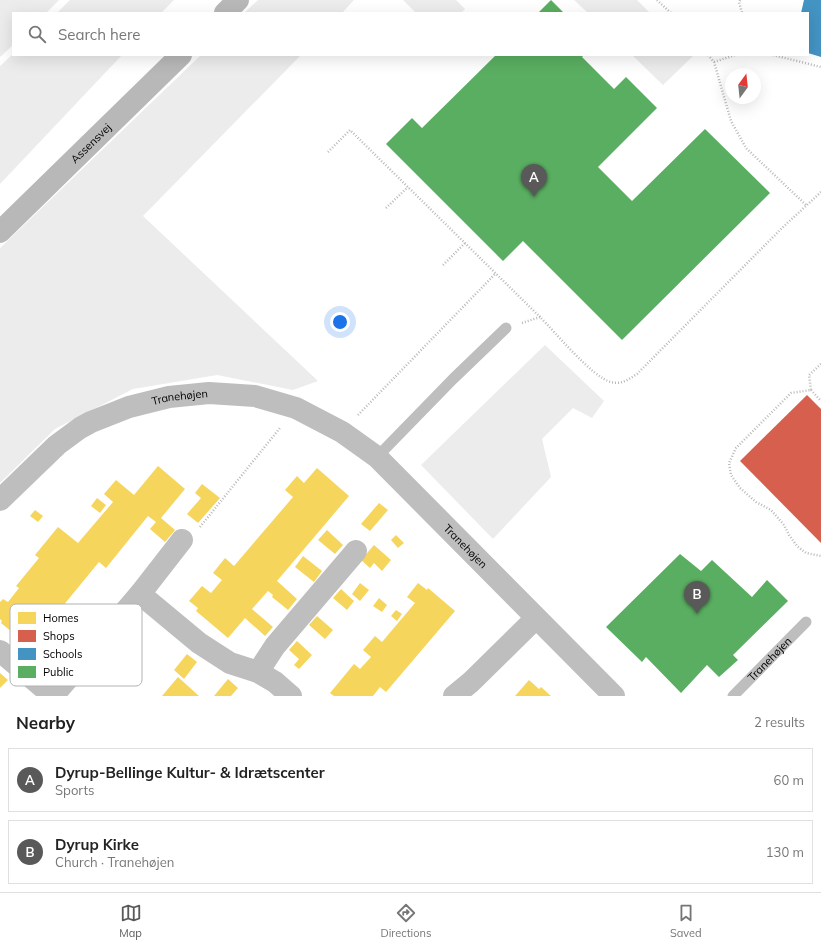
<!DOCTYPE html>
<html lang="en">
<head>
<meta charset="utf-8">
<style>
	body { margin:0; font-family:Mulish,sans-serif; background:#f6f6f6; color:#222 }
	.compass { position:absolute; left:725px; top:68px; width:36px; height:36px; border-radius:50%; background:#fff; box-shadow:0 4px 16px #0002; rotate:15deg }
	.you { position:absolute; left:340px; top:322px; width:14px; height:14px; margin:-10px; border:3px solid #fff; border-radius:50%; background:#1a73e8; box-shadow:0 0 0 6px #1a73e833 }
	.badge { display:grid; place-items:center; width:26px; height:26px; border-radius:50%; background:#595959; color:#fff; font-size:13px; font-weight:700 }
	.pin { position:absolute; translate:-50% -33px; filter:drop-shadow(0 1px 2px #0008) }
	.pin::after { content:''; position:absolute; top:21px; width:14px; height:12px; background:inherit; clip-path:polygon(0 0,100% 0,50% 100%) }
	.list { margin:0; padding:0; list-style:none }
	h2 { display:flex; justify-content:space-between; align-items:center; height:52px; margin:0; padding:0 16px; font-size:17px }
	h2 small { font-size:13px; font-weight:400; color:#767676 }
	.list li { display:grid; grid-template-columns:26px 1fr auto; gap:12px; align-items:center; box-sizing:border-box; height:64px; margin:0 8px 8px; padding:0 8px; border:1px solid #e0e0e0; border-radius:0px }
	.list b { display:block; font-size:15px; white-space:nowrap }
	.list p { margin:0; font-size:13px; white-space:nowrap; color:#767676 }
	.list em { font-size:13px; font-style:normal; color:#767676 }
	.icon { flex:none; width:22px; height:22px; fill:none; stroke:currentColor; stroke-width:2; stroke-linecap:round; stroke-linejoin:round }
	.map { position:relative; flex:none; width:821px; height:696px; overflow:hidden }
	.search { position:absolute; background:#fff; box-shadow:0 4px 16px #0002; left:12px; right:12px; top:12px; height:44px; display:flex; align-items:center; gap:10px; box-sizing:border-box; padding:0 14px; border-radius:0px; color:#767676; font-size:15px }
	.sheet { height:196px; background:#fff }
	nav { display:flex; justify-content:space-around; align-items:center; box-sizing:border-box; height:56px; border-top:1px solid #e0e0e0; background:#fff; font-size:11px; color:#767676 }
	nav a { display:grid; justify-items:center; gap:2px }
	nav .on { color:#595959 }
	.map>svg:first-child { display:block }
	.green { fill:#ececec }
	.homes { fill:#f6d55c }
	.shops { fill:#d6604d }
	.schools { fill:#4393c3 }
	.public { fill:#5aae61 }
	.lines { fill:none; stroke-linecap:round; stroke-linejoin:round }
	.path { stroke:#b9b9b9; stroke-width:2.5; stroke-dasharray:1 2; stroke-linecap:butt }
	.lane { stroke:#bebebe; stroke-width:11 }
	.street { stroke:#bebebe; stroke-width:22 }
	.secondary { stroke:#b8b8b8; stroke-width:22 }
	.labels { text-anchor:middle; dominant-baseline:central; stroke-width:4; stroke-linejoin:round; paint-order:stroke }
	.street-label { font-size:11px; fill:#000; stroke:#fff }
	.key { fill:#fff; stroke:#b2b2b2; stroke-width:1 }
	.key-label { font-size:11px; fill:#000 }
</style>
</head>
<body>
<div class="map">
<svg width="821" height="696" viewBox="0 0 821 696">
	<rect width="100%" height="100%" fill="#fff"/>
	<g class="green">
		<polygon points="0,0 59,0 46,13 13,13 13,45 0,57"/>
		<polygon points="70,0 174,0 161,13 57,13"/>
		<polygon points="258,0 354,0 342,13 244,13"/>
		<polygon points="403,0 456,0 465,9 461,13 416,13"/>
		<polygon points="574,0 637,0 650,13 588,13"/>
		<polygon points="13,54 122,55 0,184 0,66"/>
		<polygon points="201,55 301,55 143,216 318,381 293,390 217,375 133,389 55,429 0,483 0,248"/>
		<polygon points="632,55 694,55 663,85"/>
		<polygon points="545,345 604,401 592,418 573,408 542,439 551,477 493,539 421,465"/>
	</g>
	<g class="homes">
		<polygon points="158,466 185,489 161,518 175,530 165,542 150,529 156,522 148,516 106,568 99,562 53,618 82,642 73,653 49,633 52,631 50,630 52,626 49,623 29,646 1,623 2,621 0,619 0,602 3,599 8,602 19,588 16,586 39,558 35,555 58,527 78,543 113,502 104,494 116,480 134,495"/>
		<polygon points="317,468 349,496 277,581 297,599 288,610 272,597 273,595 268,591 252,609 273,627 265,636 245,618 228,638 196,611 198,608 189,601 202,586 211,593 222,580 213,573 225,558 234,566 293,497 285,490 297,476 304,483"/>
		<polygon points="202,484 220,498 198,523 187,514 201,498 195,493"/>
		<polygon points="97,498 106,505 100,513 91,506"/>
		<polygon points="379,503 388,510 370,531 361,524"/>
		<polygon points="35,510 43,516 38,522 30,516"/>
		<polygon points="327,530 343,545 335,554 318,540"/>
		<polygon points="396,535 404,543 398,548 391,540"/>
		<polygon points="374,545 391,560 382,571 374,563 370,568 361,560"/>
		<polygon points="303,556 322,571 314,582 295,567"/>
		<polygon points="360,583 369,590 360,601 352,594"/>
		<polygon points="418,583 427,590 428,588 455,611 386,692 380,687 373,696 334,696 330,693 354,664 360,669 371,657 363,650 375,636 382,642 415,603 407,597"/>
		<polygon points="341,589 354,601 347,610 333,598"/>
		<polygon points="379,598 387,605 382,612 373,606"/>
		<polygon points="396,610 402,614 397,621 391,616"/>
		<polygon points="317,616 333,630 325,639 309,625"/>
		<polygon points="297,641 312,655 299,669 294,665 299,659 289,650"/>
		<polygon points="187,654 197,662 184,679 174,670"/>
		<polygon points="0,673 8,680 0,688"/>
		<polygon points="178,677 199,696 162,696"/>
		<polygon points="228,679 238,688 231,696 214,696"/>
		<polygon points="529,680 539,689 541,687 551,696 515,696"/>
	</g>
	<polygon class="shops" points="807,395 821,409 821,543 740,461"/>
	<polygon class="schools" points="804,0 821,0 821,57 808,53 808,13 801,13"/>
	<g class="public">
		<polygon points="551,0 564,13 538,13"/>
		<polygon points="496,55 584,55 582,57 614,89 626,77 657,108 598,167 632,201 705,129 770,193 622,340 523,241 503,261 386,144 412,118 422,128"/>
		<polygon points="680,554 701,571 712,560 752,597 767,580 788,601 733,655 738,660 719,677 707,665 681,693 646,657 642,662 606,627"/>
	</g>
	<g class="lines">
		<g class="path">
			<polyline points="657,0 671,13"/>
			<polyline points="740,0 739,2 742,13"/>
			<polyline points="708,55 714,62 731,121 746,148 806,205"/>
			<polyline points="773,55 821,67"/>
			<polyline points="714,62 735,55"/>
			<polyline points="328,152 350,130 540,317"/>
			<polyline points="386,208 408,187"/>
			<polyline points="443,265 465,243"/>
			<path d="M522 323 540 317C555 332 593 378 611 382 622 385 629 379 637 374L782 228 821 192"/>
			<polyline points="821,364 809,375 811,390 791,393 736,448 729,463 731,475 740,488 756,502 771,510 784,525 789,535 797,546 806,553 821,556"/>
			<polyline points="811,390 821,401"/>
			<polyline points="358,415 496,273"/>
			<polyline points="200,527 280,428"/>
		</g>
		<g class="lane">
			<polyline points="377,457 453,379 506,328"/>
			<path id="s1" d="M733 696 806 622"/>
		</g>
		<g class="street">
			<path id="s2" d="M0 500 57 445 80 428 91 422 129 407 169 397 209 393 255 396 296 408 342 432 377 457 614 696"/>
			<polyline points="140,594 199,643 230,663 258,672 275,682 291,696"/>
			<polyline points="0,651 53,696 140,594 182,540"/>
			<polyline points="258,672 275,646 356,551"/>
			<polyline points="454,696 471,682 536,618"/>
		</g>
		<g class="secondary">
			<polyline points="225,13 238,0"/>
			<path id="s3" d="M0 232 181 55"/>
		</g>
	</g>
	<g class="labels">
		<g class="street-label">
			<text stroke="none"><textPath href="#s3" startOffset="127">Assensvej</textPath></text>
			<text stroke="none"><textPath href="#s2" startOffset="213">Tranehøjen</textPath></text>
			<text stroke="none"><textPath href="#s2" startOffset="552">Tranehøjen</textPath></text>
			<text stroke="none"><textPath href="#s1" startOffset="52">Tranehøjen</textPath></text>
		</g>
	</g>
	<rect x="10" y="604" width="132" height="82" rx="6" class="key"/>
	<rect x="18" y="612" width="18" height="12" fill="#f6d55c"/>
	<rect x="18" y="630" width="18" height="12" fill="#d6604d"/>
	<rect x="18" y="648" width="18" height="12" fill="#4393c3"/>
	<rect x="18" y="666" width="18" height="12" fill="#5aae61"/>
	<g class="key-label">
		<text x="43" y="622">Homes</text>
		<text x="43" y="640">Shops</text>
		<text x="43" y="658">Schools</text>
		<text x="43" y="676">Public</text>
	</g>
</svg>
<svg class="compass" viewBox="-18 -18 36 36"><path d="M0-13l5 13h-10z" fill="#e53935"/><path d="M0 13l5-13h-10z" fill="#767676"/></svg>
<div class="you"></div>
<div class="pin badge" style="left:534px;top:197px">A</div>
<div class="pin badge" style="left:697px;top:614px">B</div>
<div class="search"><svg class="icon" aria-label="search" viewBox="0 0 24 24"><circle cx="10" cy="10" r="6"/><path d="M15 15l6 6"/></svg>Search here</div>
</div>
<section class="sheet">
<h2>Nearby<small>2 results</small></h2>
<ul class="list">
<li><span class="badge">A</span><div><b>Dyrup-Bellinge Kultur- &amp; Idrætscenter</b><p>Sports</p></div><em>60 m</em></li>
<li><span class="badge">B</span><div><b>Dyrup Kirke</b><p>Church · Tranehøjen</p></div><em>130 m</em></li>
</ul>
</section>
<nav>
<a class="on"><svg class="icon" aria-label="map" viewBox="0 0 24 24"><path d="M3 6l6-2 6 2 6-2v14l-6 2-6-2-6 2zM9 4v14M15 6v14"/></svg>Map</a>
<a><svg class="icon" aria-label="directions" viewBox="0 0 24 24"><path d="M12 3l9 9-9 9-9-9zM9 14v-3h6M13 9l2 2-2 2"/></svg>Directions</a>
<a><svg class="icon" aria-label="saved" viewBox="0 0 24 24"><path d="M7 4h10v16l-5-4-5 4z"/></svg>Saved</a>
</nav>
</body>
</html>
